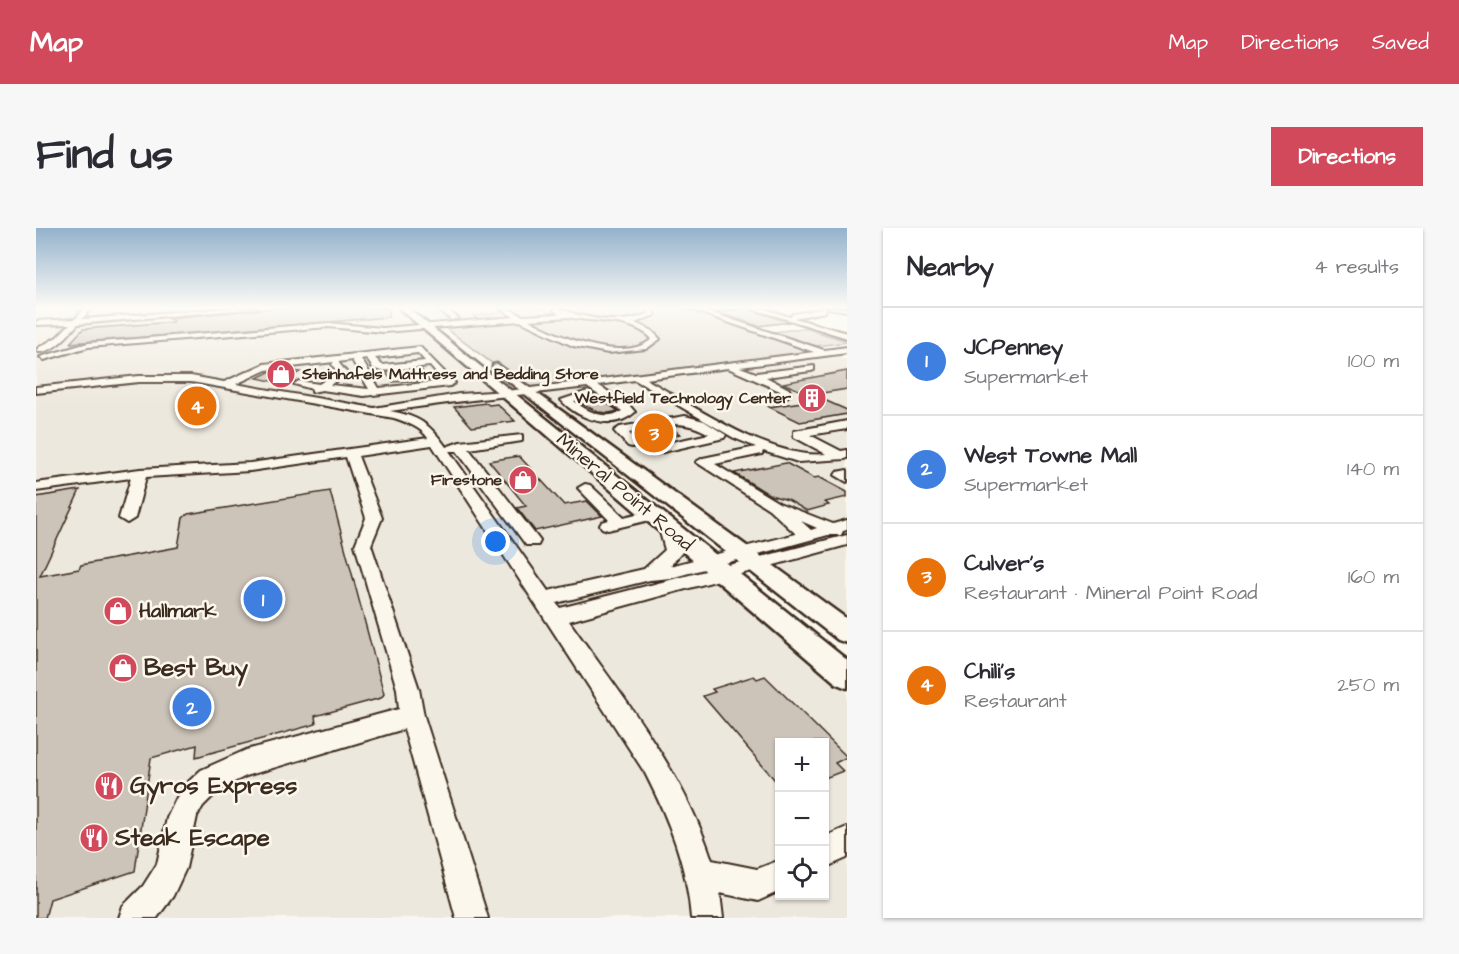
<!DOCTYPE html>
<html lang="en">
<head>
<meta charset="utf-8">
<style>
	body { margin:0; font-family:"Architects Daughter",sans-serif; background:#f7f7f7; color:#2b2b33 }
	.controls { position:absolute; right:18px; bottom:18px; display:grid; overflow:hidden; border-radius:0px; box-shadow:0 2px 4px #0004 }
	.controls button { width:54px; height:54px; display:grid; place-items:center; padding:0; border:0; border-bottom:2px solid #e1e1e2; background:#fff; color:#2b2b33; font:30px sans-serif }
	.you { position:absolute; left:460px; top:314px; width:21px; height:21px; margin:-15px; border:4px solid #fff; border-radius:50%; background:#1a73e8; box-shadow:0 0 0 9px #1a73e833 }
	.badge { display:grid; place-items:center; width:39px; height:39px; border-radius:50%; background:#d1495b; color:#fff; font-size:20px; font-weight:700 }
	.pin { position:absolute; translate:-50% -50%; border:3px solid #fff; box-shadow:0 2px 6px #0006 }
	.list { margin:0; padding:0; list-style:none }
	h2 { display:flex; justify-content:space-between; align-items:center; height:78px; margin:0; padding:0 24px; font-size:26px }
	h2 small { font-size:20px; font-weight:400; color:#7c7c81 }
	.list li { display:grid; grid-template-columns:39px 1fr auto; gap:18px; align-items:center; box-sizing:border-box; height:108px; padding:0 24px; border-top:2px solid #e1e1e2 }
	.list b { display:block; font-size:22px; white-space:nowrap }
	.list p { margin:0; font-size:20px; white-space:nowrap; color:#7c7c81 }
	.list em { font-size:20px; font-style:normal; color:#7c7c81 }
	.icon { flex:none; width:33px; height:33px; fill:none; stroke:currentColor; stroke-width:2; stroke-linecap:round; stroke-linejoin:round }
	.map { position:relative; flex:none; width:811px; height:690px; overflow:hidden; border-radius:0px }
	header { display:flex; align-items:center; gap:36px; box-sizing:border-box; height:84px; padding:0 30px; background:#d1495b; color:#fff }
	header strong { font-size:28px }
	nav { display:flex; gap:33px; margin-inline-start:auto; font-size:21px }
	.intro { display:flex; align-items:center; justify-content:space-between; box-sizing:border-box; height:144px; padding:0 36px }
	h1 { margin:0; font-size:42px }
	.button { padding:15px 27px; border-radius:0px; background:#d1495b; color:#fff; font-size:21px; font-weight:700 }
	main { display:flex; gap:36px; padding:0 36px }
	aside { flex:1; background:#fff; border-radius:0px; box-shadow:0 2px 4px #0004 }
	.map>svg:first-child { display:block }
	.built { fill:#ede8dd; fill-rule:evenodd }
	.green { fill:#dfd9ce; stroke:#8d8276; stroke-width:1.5 }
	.building { fill:#ccc4b9; stroke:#3b2a1e; stroke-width:1.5 }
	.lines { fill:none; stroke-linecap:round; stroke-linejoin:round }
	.minor-casing { stroke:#3b2a1e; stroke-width:4 }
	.major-casing { stroke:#3b2a1e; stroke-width:5 }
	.minor { fill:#fbf7ec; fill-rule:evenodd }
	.major { fill:#fbf7ec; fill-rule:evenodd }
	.labels { text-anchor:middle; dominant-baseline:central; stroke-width:5; stroke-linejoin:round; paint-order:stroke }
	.far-poi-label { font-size:16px; font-weight:bold; fill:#3b2a1e; stroke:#fbf7ec; text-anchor:end }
	.street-label { font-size:20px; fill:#3b2a1e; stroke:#fbf7ec }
	.poi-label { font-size:20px; font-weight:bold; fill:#3b2a1e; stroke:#fbf7ec; text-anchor:start }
	.near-poi-label { font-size:24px; font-weight:bold; fill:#3b2a1e; stroke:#fbf7ec; text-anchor:start }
</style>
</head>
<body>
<header>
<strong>Map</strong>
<nav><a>Map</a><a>Directions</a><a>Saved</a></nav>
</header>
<div class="intro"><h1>Find us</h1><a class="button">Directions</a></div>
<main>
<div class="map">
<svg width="811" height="690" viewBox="0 0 811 690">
	<rect width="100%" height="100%" fill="#fbf7ec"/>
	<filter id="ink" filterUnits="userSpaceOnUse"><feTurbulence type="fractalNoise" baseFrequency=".0167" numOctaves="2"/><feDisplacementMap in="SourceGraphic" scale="12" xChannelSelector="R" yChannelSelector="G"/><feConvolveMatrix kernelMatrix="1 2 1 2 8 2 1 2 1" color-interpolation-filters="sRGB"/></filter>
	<g filter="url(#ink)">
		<g class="built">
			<path d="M0 80H361L811 464V690H0ZM744 514H788V668H744Z"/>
			<polygon points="383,80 463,80 471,84 438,88 448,94 408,99"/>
			<polygon points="789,125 811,132 811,405 493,163"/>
		</g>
		<g class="green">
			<polygon points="463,80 656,80 789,125 493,163 408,99 447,94 437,88 470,84"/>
			<polygon points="768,100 811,113 811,114 780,118 738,104"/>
		</g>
		<g class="building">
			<polygon points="241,80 353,80 353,89 34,115 47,101 137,94 137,92 131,90"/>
			<polygon points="713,80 714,82 754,94 722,98 680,84"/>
			<polygon points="385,141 393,152 357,154 350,145"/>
			<polygon points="252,142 264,144 245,155 221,150 233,144"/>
			<polygon points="811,143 811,161 774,167 747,155"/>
			<polygon points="559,167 582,183 573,185 562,184 543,174 557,170"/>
			<polygon points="786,171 811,182 811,186 764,194 733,179"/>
			<polygon points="450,175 453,177 461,176 479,193 436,199 418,179"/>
			<polygon points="633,199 644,206 605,213 597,206"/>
			<polygon points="483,228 528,277 551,273 566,288 499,303 481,280 490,278 453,233"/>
			<polygon points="750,235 778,250 783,249 811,264 811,269 789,274 793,277 771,283 752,272 734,267 698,245"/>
			<polygon points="44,262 4,348 43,341 45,337 142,319 147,290 152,286 294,263 348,466 345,470 279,488 280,496 160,529 161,517 115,530 99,643 14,671 9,690 0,690 0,269"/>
			<polygon points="718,448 721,451 729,448 811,529 799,535 807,543 789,550 789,514 744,514 744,558 667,468 679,464 676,461"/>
		</g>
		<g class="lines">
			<g class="minor-casing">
				<g id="minor">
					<path d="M49 80H56L46 91 192 80H222L42 96C32 107 18 125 2 124V120L21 109 34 96 0 97V93L39 91Z"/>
					<polygon points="400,80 408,80 422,90 415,92"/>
					<path d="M463 80H471L487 88 523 86 518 82 521 80C549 90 585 99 613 85L609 80H616L619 87 599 95 615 102 624 111 610 121 572 125 537 118 484 93 347 104 292 99 52 119 8 132 4 129 52 115 292 95 347 100 478 89ZM532 89C558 95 597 90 616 111 587 136 521 108 493 92Z"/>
					<path d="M651 80H661L788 122 811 119V125L704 139 720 145 778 138V142L775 143 730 149 753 161 755 166 744 174 739 171 745 165 744 163 692 140 610 151C658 178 735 232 790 226L758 209V203L811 193V201L774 207 805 223 811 222V230L809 231 762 234 727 223 726 226 679 236 743 275 797 296 811 292V302L807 303 805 307H792L635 350 614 352 520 375 524 380 811 307V317L533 393C586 469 647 542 676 632L721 641 744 632V663L722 673 684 665 687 690H655C651 637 633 592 609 545L396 217 322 228 346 290 335 317 383 461 388 488 452 690H420L368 501 210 548 184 561 167 578 161 588 150 640 137 668 121 690H83L87 678 107 658 121 636 131 590 141 569 148 558 165 542 210 522 363 481 361 461 319 317 330 290 310 229 214 243 110 249 99 290 91 295 83 290 95 250 0 263V255L104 241 214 235 392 210C385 199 370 194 358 190L155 154H103L0 165V159L103 148H155L188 154 228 136 384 119 419 155 414 158 328 168 286 162 276 164V161L258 156 263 153 283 156 301 144 296 136 298 134 230 142 200 156 338 180 423 166 471 163 778 124ZM382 125 389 133 346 137 339 130ZM330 130 337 140 345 143 394 138 407 153 343 160 325 131ZM316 132 333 161 294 157 311 145 302 134ZM599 152 698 210 720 219 667 230 660 234 733 281 760 306 634 338 647 323 638 297 630 292 622 297 629 322 608 341 512 363 413 223H421L490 317H502L504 313 433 221 486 213V207L424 214 410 219C394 196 382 188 354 183 419 173 485 167 551 159L586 183C570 193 552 184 538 173L556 168 557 166 552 163 525 172C541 191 578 204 599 184L593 177 562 157ZM765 293 781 300 775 302Z"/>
					<polygon points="715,80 725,80 754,89 757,86 790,80 789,84 758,90 811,105 811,110"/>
					<polygon points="791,80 811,80 811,83"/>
					<path d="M649 188 668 193 690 207 688 210 614 227 608 223 609 220 673 206C644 188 624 199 593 205L602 215 596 219 592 218 578 203 584 199Z"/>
					<polygon points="811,242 811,254 799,247 801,244"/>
					<polygon points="549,256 554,257 588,289 617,282 625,287 622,290 572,302 566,300 564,297 566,294 573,292 542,260"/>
					<polygon points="811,599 811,630 788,640 788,609"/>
				</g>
			</g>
			<g class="major-casing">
				<g id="major">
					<polygon points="363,80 372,80 811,432 811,460 801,456"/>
					<polygon points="461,136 811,391 811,415 802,412 457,141 457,137"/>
				</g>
			</g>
			<use href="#minor" class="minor"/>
			<use href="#major" class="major"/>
		</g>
	</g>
	<linearGradient id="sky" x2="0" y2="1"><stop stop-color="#94b2cc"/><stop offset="0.45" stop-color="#fdfbf6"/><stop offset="1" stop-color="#fdfbf6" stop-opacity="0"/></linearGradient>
	<rect width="811" height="177" fill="url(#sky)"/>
	<defs>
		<g id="shop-disc" transform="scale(1.5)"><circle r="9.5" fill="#d1495b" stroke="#fbf7ec"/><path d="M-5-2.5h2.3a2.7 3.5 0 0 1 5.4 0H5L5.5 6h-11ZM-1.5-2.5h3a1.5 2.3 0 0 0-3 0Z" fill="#fff"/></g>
		<g id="building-disc" transform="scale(1.5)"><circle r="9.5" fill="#d1495b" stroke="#fbf7ec"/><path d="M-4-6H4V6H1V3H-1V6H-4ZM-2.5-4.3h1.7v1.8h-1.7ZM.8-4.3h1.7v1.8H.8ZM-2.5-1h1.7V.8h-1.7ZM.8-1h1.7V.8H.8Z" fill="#fff"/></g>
		<g id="restaurant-disc" transform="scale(1.5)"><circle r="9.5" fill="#d1495b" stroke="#fbf7ec"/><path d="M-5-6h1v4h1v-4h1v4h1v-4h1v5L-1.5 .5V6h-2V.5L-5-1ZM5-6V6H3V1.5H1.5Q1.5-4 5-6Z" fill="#fff"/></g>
	</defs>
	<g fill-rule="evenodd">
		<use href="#shop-disc" x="245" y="146"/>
		<use href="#building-disc" x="776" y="170"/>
		<use href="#shop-disc" x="487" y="252"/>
		<use href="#shop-disc" x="82" y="383"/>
		<use href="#shop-disc" x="87" y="440"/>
		<use href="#restaurant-disc" x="73" y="558"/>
		<use href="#restaurant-disc" x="58" y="610"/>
	</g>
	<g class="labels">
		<g class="far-poi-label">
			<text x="266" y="146" text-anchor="start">Steinhafels Mattress and Bedding Store</text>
			<text x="755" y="170">Westfield Technology Center</text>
			<text x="466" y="252">Firestone</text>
		</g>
		<g class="street-label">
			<text transform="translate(589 264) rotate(40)">Mineral Point Road</text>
		</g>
		<g class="poi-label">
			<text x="103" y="383">Hallmark</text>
		</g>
		<g class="near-poi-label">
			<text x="108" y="440">Best Buy</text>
			<text x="94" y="558">Gyros Express</text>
			<text x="79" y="610">Steak Escape</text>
		</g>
	</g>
</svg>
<div class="controls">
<button>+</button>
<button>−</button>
<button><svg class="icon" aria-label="locate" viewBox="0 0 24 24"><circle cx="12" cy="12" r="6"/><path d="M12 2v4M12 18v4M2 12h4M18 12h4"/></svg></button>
</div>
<div class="you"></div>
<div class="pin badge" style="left:227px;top:371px;background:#3f7fe0">1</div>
<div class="pin badge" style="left:156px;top:479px;background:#3f7fe0">2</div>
<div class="pin badge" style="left:618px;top:205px;background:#e8710a">3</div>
<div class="pin badge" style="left:161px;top:178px;background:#e8710a">4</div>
</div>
<aside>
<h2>Nearby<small>4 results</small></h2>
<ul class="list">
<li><span class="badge" style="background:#3f7fe0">1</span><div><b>JCPenney</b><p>Supermarket</p></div><em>100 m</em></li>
<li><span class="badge" style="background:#3f7fe0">2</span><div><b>West Towne Mall</b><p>Supermarket</p></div><em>140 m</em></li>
<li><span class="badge" style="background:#e8710a">3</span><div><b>Culver's</b><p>Restaurant · Mineral Point Road</p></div><em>160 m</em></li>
<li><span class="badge" style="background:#e8710a">4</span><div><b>Chili's</b><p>Restaurant</p></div><em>250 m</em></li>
</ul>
</aside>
</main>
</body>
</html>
